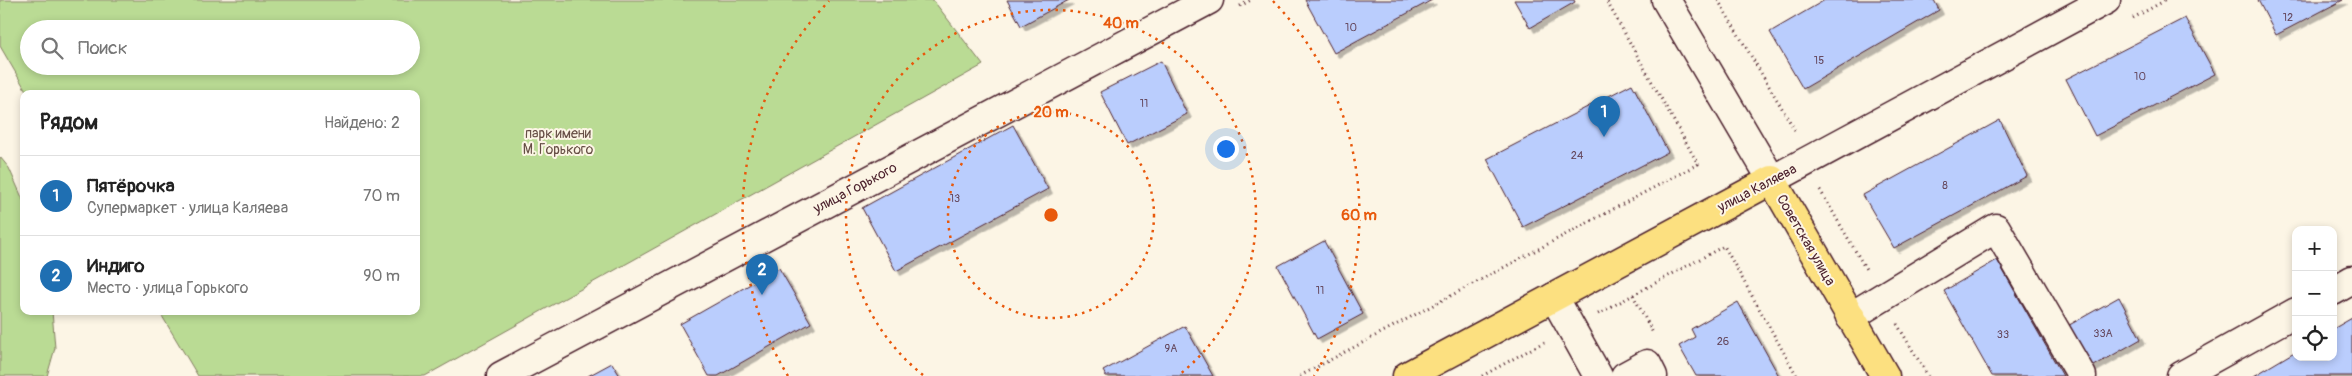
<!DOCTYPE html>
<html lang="ru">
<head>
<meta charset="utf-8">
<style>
	body { margin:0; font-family:Pangolin,sans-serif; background:#f2f2f2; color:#222 }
	.controls { position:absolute; right:15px; bottom:15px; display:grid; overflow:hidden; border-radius:10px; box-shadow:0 2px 8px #0003 }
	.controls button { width:45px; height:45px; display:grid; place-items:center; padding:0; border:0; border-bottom:1px solid #e0e0e0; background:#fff; color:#222; font:25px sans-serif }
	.you { position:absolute; left:1225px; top:148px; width:18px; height:18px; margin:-12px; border:4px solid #fff; border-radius:50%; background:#1a73e8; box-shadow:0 0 0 8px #1a73e833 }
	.badge { display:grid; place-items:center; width:32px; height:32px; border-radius:50%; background:#1f6fb2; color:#fff; font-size:16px; font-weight:700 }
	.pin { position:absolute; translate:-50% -41px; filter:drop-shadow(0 1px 2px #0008) }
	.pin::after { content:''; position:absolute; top:26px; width:18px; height:15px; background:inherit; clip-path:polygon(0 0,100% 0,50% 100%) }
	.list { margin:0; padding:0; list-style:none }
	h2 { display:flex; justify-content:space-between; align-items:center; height:65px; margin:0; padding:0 20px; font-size:21px }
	h2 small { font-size:16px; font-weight:400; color:#767676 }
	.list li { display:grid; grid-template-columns:32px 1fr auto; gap:15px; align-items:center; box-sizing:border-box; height:80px; padding:0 20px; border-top:1px solid #e0e0e0 }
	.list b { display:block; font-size:19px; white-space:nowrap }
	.list p { margin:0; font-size:16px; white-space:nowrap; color:#767676 }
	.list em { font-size:16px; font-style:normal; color:#767676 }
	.icon { flex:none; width:28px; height:28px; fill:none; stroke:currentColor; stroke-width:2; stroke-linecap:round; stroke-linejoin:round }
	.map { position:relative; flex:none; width:2352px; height:376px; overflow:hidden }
	.search { position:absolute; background:#fff; box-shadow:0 2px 8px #0003; left:20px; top:20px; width:400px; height:55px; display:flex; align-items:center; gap:12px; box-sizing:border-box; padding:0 18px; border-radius:28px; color:#767676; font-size:19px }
	.panel { position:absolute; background:#fff; box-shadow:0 2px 8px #0003; left:20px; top:90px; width:400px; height:225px; border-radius:10px }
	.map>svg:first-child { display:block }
	.green { fill:#badb94; stroke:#827d60; fill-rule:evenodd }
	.building { fill:#bacdfd; stroke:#4a1f2b; filter:url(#shadow) }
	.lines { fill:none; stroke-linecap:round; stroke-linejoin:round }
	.minor-casing { stroke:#4a1f2b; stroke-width:31 }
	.major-casing { stroke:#4a1f2b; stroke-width:31 }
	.path { stroke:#4a1f2b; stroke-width:3; stroke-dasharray:1 4; stroke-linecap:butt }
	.minor { stroke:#fcf5e5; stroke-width:28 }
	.major { stroke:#fce080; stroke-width:28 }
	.ring { fill:none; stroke:#e8590c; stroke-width:2.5; stroke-dasharray:2.5 5 }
	.labels { text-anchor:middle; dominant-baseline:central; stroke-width:4; stroke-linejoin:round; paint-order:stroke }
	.number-label { font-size:11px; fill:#664a60 }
	.park-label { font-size:14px; fill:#664e45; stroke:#fcf5e5 }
	.street-label { font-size:14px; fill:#4a1f2b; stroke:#fcf5e5 }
	.centre { fill:#e8590c; stroke:#fcf5e5; stroke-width:2.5 }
	.ring-label { font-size:15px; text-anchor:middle; font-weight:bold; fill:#e8590c; stroke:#fcf5e5; stroke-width:4; stroke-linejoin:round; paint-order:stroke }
</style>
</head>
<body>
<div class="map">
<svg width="2352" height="376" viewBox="0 0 2352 376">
	<defs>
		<filter id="shadow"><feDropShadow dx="4.5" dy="4.5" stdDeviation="0" flood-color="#0004"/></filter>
	</defs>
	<rect width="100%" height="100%" fill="#fcf5e5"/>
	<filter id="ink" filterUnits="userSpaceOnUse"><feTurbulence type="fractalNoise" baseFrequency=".02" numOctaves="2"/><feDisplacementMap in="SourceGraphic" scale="10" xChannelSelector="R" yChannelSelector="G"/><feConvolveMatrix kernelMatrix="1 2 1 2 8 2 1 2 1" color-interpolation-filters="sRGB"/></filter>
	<g filter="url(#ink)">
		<g class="green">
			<path d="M0 0H933L983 65 425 376H198L159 311H416V94H28L0 46ZM29 29H411V66H29Z"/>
			<polygon points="0,157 9,168 24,202 24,311 52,311 55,348 47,376 0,376"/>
		</g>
		<g class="building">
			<polygon points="1007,0 1069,0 1021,26"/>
			<polygon points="1305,0 1432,0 1334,53"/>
			<polygon points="1514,0 1574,0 1575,2 1530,28"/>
			<polygon points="1825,0 1934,0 1939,10 1803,89 1770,32"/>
			<polygon points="2258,0 2343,0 2276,35"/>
			<polygon points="2185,18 2215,74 2095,136 2066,79"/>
			<polygon points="1161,61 1187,114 1127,145 1100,92"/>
			<polygon points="1632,84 1668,152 1523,227 1487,159"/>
			<polygon points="2000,120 2027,176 1894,248 1863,195"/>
			<polygon points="1013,125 1048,189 896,271 862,208"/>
			<polygon points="1324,241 1363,314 1317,339 1278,266"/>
			<polygon points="1997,260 2063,376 1992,376 1944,291"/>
			<polygon points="779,268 811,323 718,376 709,376 680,324"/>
			<polygon points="2119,297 2141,339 2087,370 2064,328"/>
			<polygon points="1738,302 1779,376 1696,376 1679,346 1695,337 1691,329"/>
			<polygon points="2352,318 2352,376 2254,376 2296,351 2296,357 2333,357 2333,329"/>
			<polygon points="1185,326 1213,376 1106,376 1103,371"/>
			<polygon points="612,363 620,376 588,376"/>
		</g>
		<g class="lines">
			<g class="minor-casing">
				<g id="minor">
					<polyline points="1666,0 1772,180 2106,0"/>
					<polyline points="2333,291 2352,280"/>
					<polyline points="1554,297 1598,376"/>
					<polyline points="1850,317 1996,228 2082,376"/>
					<polyline points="501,376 1209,0"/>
					<polyline points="1625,376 1647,364 1653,376"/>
					<polyline points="2181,376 2296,312"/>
				</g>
			</g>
			<g class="major-casing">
				<polyline id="major" points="1407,376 1772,180 1885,376"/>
			</g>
			<g class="path">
				<polyline points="1718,0 1796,132"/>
				<polyline points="1240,6 1251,0"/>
				<polyline points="2133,18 2166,0"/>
				<polyline points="1820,190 1867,271"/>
				<polyline points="1633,295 1653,333"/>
				<polyline points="1598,314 1724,246 1797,376"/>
				<polyline points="1897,324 1928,376"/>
				<polyline points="1300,376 1698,164 1606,0"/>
				<polyline points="1482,376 1544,342"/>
			</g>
			<use href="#minor" class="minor"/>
			<use href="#major" class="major"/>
		</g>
	</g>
	<g class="ring">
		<circle cx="1051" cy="215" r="103"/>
		<path d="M923 375A205 205 0 1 1 1179 375"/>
		<path d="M788 376A308 308 0 0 1 829 1M1273 1A308 308 0 0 1 1314 376"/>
	</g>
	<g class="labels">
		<g class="number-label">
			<text x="2288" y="17">12</text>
			<text x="1351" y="27">10</text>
			<text x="1819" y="60">15</text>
			<text x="2140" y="76">10</text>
			<text x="1144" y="103">11</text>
			<text x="1577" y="155">24</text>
			<text x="1945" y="185">8</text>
			<text x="955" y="198">13</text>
			<text x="1320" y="290">11</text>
			<text x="2103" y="333">33А</text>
			<text x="2003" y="334">33</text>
			<text x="1723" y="341">26</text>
			<text x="1171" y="348">9А</text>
		</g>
		<g class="park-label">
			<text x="558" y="133">парк имени<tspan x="558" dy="16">М. Горького</tspan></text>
		</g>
		<g class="street-label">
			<text transform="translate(855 188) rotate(-28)">улица Горького</text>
			<text transform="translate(1757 188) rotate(-28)">улица Каляева</text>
			<text transform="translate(1806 240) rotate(60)">Советская улица</text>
		</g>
	</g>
	<circle cx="1051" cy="215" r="8" class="centre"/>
	<g class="ring-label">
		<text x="1121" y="28">40 m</text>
		<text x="1051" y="117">20 m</text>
		<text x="1359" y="220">60 m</text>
	</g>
</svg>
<div class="controls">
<button>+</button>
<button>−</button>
<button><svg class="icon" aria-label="locate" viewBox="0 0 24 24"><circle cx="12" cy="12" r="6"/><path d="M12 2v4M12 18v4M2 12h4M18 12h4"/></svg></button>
</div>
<div class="you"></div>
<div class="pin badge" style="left:1604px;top:137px">1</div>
<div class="pin badge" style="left:762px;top:295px">2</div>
<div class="search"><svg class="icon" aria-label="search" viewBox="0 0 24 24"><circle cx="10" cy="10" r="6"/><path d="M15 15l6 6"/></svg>Поиск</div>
<section class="panel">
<h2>Рядом<small>Найдено: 2</small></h2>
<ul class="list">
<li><span class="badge">1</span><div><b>Пятёрочка</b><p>Супермаркет · улица Каляева</p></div><em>70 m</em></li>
<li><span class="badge">2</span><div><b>Индиго</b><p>Место · улица Горького</p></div><em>90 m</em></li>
</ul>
</section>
</div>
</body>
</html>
